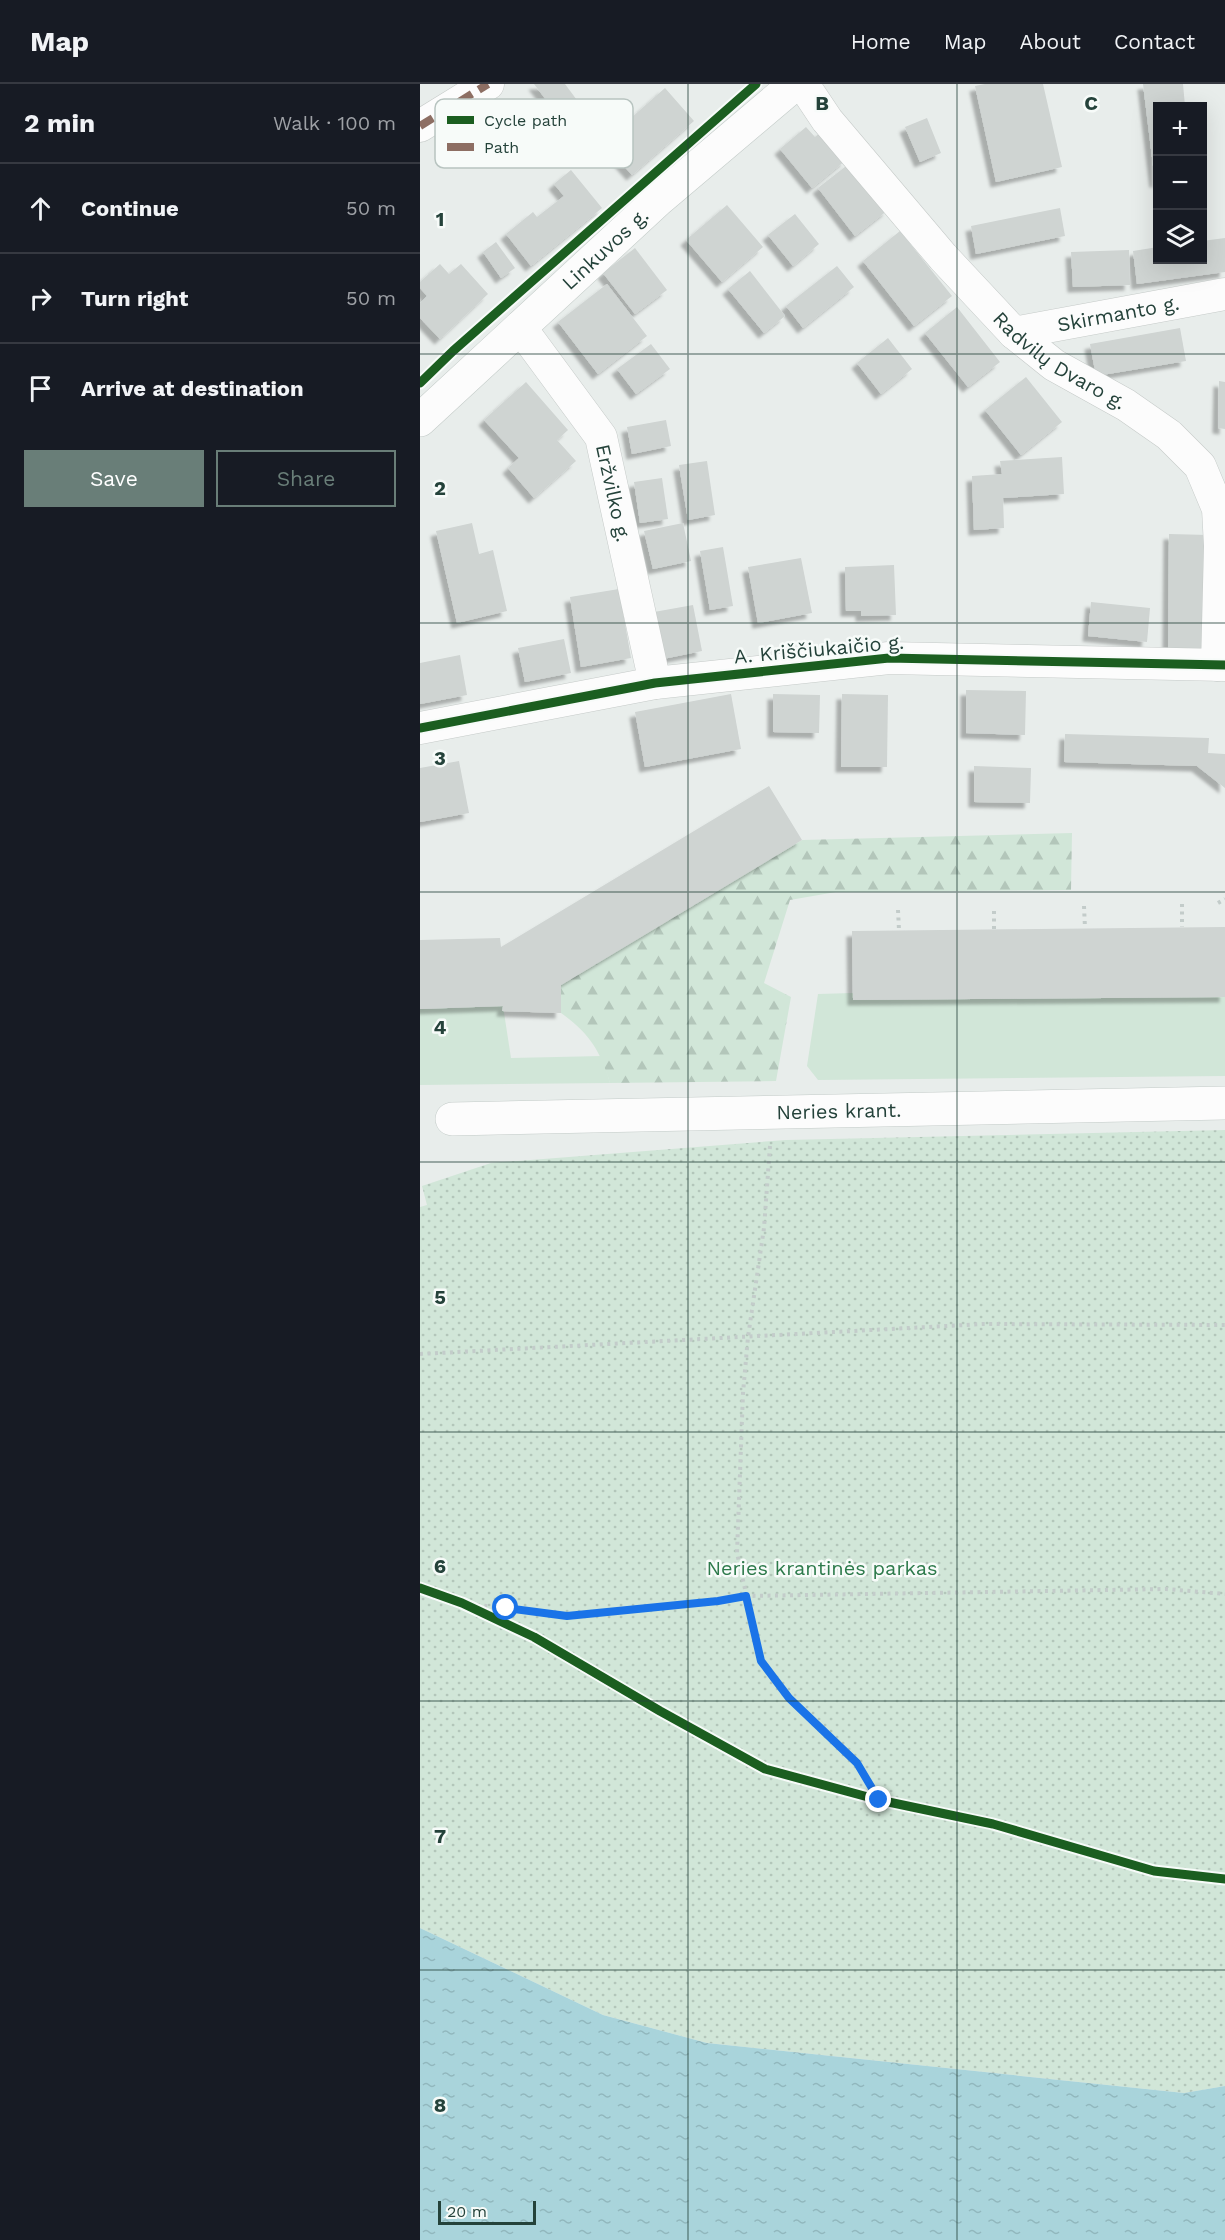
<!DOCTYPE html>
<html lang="en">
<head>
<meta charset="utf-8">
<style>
	body { margin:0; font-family:"Work Sans",sans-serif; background:#242831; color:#f1f3f6 }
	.controls { position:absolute; right:18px; top:18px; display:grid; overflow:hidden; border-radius:0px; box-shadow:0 6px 24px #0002 }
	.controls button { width:54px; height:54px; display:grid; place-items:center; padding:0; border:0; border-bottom:2px solid #363941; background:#171b24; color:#f1f3f6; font:30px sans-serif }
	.scale { position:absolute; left:18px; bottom:15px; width:98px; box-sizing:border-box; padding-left:6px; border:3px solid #24423a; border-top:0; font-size:16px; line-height:21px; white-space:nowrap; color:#24423a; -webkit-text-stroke:4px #f7fbf9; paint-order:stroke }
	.stop { position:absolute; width:18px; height:18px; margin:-14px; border:4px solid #1a73e8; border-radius:50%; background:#fff }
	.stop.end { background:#1a73e8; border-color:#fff; box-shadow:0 2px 6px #0008 }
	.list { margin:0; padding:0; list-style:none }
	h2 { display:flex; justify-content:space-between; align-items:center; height:78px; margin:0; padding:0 24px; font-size:26px }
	h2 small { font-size:20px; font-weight:400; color:#9ea1a6 }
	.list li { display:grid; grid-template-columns:39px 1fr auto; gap:18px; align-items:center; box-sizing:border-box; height:90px; padding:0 24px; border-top:2px solid #363941 }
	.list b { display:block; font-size:22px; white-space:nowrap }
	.list em { font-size:20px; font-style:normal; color:#9ea1a6 }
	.actions { display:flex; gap:12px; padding:18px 24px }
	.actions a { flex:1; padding:14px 0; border:2px solid #697e78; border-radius:0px; text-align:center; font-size:21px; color:#697e78 }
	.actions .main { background:#697e78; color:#fff }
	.icon { flex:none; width:33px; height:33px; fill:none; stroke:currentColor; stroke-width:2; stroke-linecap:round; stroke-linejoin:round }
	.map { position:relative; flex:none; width:805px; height:2156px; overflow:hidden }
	header { display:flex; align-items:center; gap:36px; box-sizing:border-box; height:84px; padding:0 30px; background:#171b24; border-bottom:2px solid #363941 }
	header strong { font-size:28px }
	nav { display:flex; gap:33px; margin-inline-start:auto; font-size:21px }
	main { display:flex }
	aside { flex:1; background:#171b24 }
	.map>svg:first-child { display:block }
	.grass { fill:#d1e6d8 }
	.forest { fill:url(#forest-firs) }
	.park { fill:url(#park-dots) }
	.water { fill:url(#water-ripples) }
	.building { fill:#cfd4d2; filter:url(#shadow) }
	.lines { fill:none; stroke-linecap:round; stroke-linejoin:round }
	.street-casing { stroke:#c5cac8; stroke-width:33 }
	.secondary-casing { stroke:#c3cbc8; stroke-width:34 }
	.path { stroke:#c3ccca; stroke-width:4; stroke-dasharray:3 4.5; stroke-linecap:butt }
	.street { stroke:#fcfcfc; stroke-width:32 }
	.secondary { stroke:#fcfcfc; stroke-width:33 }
	.quiet { stroke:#8d6e63; stroke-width:8; stroke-dasharray:15 8; stroke-linecap:butt }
	.cycleway-casing { stroke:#f7fbf9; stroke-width:13 }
	.cycleway { stroke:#1b5e20; stroke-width:9 }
	.route { stroke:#1a73e8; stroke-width:8 }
	.grid { fill:none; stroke:#24423a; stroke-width:1.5; stroke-opacity:0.55 }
	.labels { text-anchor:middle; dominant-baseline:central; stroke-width:5; stroke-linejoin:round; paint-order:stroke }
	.street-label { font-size:20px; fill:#24423a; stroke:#f7fbf9 }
	.park-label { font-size:20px; fill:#2d7a4b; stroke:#f7fbf9 }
	.key { fill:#f7fbf9; stroke:#b8c4c0; stroke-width:1.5 }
	.key-label { font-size:16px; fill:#24423a }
	.grid-label { font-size:20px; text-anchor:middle; font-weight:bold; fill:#24423a; stroke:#f7fbf9; stroke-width:5; stroke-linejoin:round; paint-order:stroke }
</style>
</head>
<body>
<header>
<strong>Map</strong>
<nav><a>Home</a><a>Map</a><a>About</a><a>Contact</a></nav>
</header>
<main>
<aside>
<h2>2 min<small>Walk · 100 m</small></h2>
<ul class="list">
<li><svg class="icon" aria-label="ahead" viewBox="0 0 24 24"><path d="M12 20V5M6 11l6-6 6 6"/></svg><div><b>Continue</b></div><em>50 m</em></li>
<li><svg class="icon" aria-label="right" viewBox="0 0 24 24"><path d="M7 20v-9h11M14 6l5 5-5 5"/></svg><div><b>Turn right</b></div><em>50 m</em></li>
<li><svg class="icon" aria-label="arrive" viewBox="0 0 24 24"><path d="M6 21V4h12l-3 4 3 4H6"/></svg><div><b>Arrive at destination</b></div></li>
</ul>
<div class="actions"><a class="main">Save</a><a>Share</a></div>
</aside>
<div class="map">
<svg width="805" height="2156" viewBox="0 0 805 2156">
	<defs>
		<pattern id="forest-firs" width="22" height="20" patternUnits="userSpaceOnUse" patternTransform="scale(1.5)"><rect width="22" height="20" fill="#d1e6d8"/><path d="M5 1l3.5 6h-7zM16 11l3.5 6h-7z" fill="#b3c6ba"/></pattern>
		<pattern id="park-dots" width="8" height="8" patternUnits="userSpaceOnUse" patternTransform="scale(1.5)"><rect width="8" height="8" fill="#d1e6d8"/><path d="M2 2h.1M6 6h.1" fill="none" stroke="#b3c6ba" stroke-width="1.8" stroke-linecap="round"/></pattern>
		<pattern id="water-ripples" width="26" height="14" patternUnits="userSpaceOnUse" patternTransform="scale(1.5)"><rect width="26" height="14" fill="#a9d4db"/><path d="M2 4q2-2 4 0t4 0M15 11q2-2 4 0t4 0" fill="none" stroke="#91b7bd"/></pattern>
		<filter id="shadow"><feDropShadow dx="-5.5" dy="5.5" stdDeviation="1.5" flood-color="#0004"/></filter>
	</defs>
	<rect width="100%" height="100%" fill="#e8edeb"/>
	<g class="grass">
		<polygon points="433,909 433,916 805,913 805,992 398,996 387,982 398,910"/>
		<polygon points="83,922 91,974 182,972 190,999 0,1001 0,925"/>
	</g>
	<path class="forest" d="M652 749 651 806 416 808 370 816 344 899 371 913 356 997 190 999C180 966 169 949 141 929V901L382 756Z"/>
	<polygon class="park" points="805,1046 805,2002 764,2009 287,1959 183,1931 0,1844 0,1123 7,1121 2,1102 71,1079 366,1056"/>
	<polygon class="water" points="0,1844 183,1931 287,1959 764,2009 805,2002 805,2156 0,2156"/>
	<g class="building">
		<polygon points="114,0 145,0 168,31 149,46"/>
		<polygon points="565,0 623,0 642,83 576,98 555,2"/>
		<polygon points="723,0 763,0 765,22 738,22 738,98 735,98"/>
		<polygon points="245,4 274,37 212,91 177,52 204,28 210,35"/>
		<polygon points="507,34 521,69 500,78 485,43"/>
		<polygon points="386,43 395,53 402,47 426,76 392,104 360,65"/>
		<polygon points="430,79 468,126 435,152 398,104"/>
		<polygon points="151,86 182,124 111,182 86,150 113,128 117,133 144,112 134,100"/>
		<polygon points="307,121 343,163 302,198 266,156"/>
		<polygon points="640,124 645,152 556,170 551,142"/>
		<polygon points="375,130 399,160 373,182 348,151"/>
		<polygon points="480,147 532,212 494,242 443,177"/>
		<polygon points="805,154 805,188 717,200 713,167 738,163 738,176 782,176 782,157"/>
		<polygon points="76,158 95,184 81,194 63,168"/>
		<polygon points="215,164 247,206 215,230 183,189"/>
		<polygon points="709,166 710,201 653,203 651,168"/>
		<polygon points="20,180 29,190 41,180 68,210 20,255 0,234 0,219 7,212 0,204 0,198"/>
		<polygon points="417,182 434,203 383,244 366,222"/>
		<polygon points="330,187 365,232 344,249 308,205"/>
		<polygon points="187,200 227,252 178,290 138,238"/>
		<polygon points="537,223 580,278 548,303 505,249"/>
		<polygon points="760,244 766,277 676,292 670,260"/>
		<polygon points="468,254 492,285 461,310 437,279"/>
		<polygon points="231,260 250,285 216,310 197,285"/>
		<polygon points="606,293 642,338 601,371 565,326"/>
		<polygon points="799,297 805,298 805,345 798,344"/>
		<polygon points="106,298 148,346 137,356 156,377 114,414 88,384 99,374 64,336"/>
		<polygon points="246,336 251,362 212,370 207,343"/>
		<polygon points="642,373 644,410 583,414 584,444 554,446 552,392 582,390 580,377"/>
		<polygon points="287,377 295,431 268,436 259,381"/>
		<polygon points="242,394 248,435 220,439 214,398"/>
		<polygon points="52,439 59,470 73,466 87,527 37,539 16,447"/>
		<polygon points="263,439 271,477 233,485 224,447"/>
		<polygon points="749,450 789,451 789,565 748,565"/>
		<polygon points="303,463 313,522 290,526 280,467"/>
		<polygon points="381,474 392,529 338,539 328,483"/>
		<polygon points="474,481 476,531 441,532 441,527 426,527 425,483"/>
		<polygon points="199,505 211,574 161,583 150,513"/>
		<polygon points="671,518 730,524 727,558 668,552"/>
		<polygon points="273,521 282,567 243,575 234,528"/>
		<polygon points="144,555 151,589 105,598 98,564"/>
		<polygon points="40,571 47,611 0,620 0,579"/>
		<polygon points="546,606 606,607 605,651 546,649"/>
		<polygon points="311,610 321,665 225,683 215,628"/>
		<polygon points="353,610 400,611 399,649 353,648"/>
		<polygon points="422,610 468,611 467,683 421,683"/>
		<polygon points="645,650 789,654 788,669 805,670 805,704 777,682 644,678"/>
		<polygon points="39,677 49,729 0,738 0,684"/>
		<polygon points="554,682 611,684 610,719 554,718"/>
		<polygon points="349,702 382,756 141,901 141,929 82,927 83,922 0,925 0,856 80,854 81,863"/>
		<polygon points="805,843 805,913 433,916 432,847"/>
	</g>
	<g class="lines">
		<g class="street-casing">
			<g id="street">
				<path id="s1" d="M383 0 407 36 523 173 594 249 634 281 706 321 749 351 780 382 798 425 800 462 797 581"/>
				<polyline points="0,42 68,0"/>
				<path id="s2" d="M100 243 181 353 235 599"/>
				<path id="s3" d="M594 249 805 210"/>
				<polyline points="0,644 235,599 469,574 805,581"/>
			</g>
		</g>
		<g class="secondary-casing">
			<g id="secondary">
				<path id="s4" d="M0 336 238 116 375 0"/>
				<path id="s5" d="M32 1035 805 1019"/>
			</g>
		</g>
		<g class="path">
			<polyline points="798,819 805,815"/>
			<polyline points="762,820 762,843"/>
			<polyline points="664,822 665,844"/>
			<polyline points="478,826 479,846"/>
			<polyline points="574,845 574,824"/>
			<polyline points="350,1062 344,1144 328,1253 323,1309 317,1469 341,1577 369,1614 437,1679 459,1716"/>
			<polyline points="0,1270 564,1240 805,1241"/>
			<polyline points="42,1519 147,1532 298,1517 326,1512 746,1505 805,1510"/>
		</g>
		<use href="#street" class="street"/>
		<use href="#secondary" class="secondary"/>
		<polyline class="quiet" points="0,42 68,0"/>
		<g class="cycleway-casing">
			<g id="cycleway">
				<polyline points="0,299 33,267 336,0"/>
				<polyline points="0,644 235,599 469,574 805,581"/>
				<polyline points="0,1504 42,1519 114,1553 240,1627 345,1685 459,1716 573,1740 734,1787 805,1795"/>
			</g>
		</g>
		<use href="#cycleway" class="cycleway"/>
	</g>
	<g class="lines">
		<polyline class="route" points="86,1524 147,1532 298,1517 326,1512 341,1577 369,1614 437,1679 459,1716"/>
	</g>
	<path class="grid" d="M268 0V2156M537 0V2156M0 270H805M0 539H805M0 808H805M0 1078H805M0 1348H805M0 1617H805M0 1886H805"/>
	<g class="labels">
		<g class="street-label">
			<text stroke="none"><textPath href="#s4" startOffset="252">Linkuvos g.</textPath></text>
			<text stroke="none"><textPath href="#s3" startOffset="106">Skirmanto g.</textPath></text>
			<text stroke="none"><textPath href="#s1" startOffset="380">Radvilų Dvaro g.</textPath></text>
			<text stroke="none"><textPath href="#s2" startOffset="194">Eržvilko g.</textPath></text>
			<text transform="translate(399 565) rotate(-5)">A. Kriščiukaičio g.</text>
			<text stroke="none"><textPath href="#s5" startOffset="387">Neries krant.</textPath></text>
		</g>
		<g class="park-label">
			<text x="402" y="1484">Neries krantinės parkas</text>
		</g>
	</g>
	<rect x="15" y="15" width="198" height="69" rx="9" class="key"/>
	<rect x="27" y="32" width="27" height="8" fill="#1b5e20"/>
	<rect x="27" y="59" width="27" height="8" fill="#8d6e63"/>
	<g class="key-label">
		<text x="64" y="42">Cycle path</text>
		<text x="64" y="69">Path</text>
	</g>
	<g class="grid-label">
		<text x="402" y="26">B</text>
		<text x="671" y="26">C</text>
		<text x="20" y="142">1</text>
		<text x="20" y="411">2</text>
		<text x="20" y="681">3</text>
		<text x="20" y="950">4</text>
		<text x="20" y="1220">5</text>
		<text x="20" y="1489">6</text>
		<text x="20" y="1759">7</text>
		<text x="20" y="2028">8</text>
	</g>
</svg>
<div class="controls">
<button>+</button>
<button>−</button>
<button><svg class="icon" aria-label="layers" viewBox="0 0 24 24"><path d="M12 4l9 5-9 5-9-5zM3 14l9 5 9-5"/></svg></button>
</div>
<div class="scale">20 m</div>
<div class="stop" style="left:86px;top:1524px"></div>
<div class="stop end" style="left:459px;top:1716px"></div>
</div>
</main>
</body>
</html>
